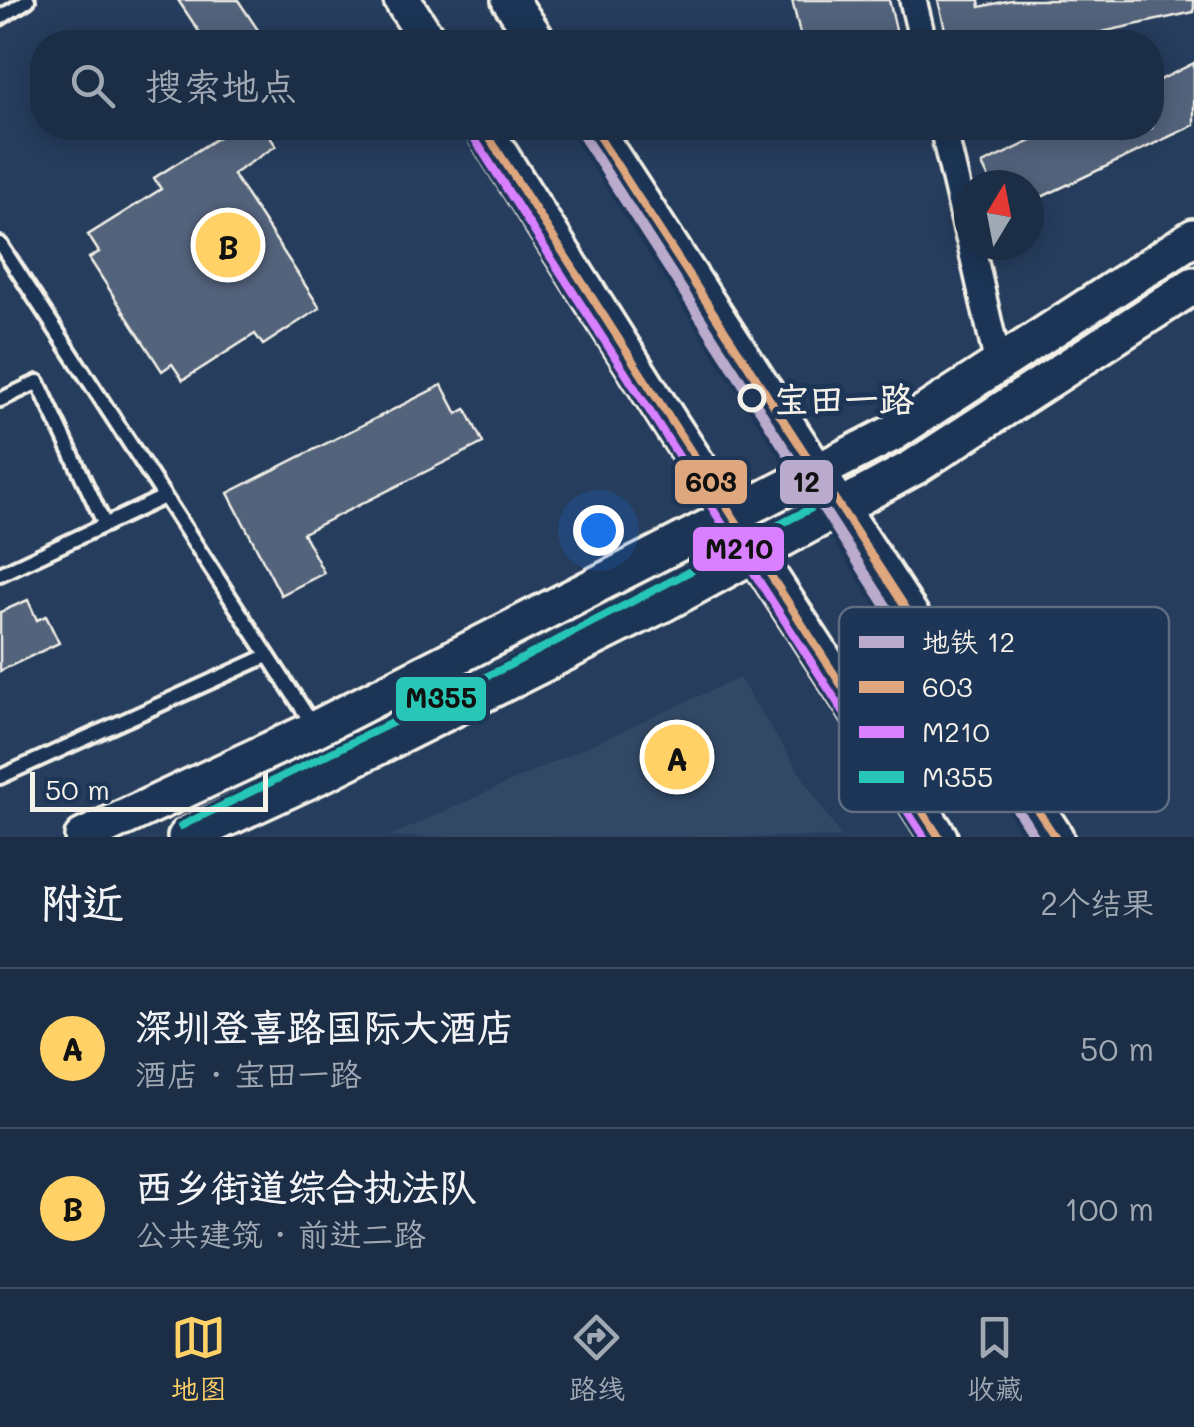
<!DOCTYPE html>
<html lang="zh">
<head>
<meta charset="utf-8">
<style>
	body { margin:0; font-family:Mali,"LXGW WenKai TC",sans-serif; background:#293a51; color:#f1f3f6 }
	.compass { position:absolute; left:954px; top:170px; width:90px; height:90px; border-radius:50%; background:#1c2e46; box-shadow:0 5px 25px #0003; rotate:10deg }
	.scale { position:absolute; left:30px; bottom:25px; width:238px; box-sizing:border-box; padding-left:10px; border:5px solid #f4f1e8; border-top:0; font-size:28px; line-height:35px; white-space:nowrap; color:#f4f1e8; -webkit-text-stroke:8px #1d3557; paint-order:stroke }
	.you { position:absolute; left:598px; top:530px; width:35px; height:35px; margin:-25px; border:8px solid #fff; border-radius:50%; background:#1a73e8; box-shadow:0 0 0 15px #1a73e833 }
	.badge { display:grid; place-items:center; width:65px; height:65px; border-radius:50%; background:#ffd166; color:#111; font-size:32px; font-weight:700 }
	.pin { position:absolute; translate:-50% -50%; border:5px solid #fff; box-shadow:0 2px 10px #0006 }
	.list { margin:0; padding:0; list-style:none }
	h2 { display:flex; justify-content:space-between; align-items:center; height:130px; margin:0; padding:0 40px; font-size:42px }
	h2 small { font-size:32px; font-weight:400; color:#a0a8b3 }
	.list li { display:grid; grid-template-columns:65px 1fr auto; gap:30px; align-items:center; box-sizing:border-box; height:160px; padding:0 40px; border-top:2px solid #3a4a5f }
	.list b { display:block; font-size:38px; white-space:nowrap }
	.list p { margin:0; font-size:32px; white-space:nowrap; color:#a0a8b3 }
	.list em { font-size:32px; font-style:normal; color:#a0a8b3 }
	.icon { flex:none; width:55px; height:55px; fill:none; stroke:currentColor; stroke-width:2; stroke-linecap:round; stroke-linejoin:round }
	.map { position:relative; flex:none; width:1194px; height:837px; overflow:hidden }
	.search { position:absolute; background:#1c2e46; box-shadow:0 5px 25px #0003; left:30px; right:30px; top:30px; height:110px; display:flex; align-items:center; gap:25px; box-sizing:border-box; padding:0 35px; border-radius:40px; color:#a0a8b3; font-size:38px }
	.sheet { height:450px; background:#1c2e46 }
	nav { display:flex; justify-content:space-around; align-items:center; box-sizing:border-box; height:140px; border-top:2px solid #3a4a5f; background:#1c2e46; font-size:28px; color:#a0a8b3 }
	nav a { display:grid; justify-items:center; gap:5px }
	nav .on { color:#ffd166 }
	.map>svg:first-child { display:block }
	.built { fill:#334966 }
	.building { fill:#52647b; stroke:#f4f1e8; stroke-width:2.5 }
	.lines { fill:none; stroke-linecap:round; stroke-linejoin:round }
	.lane-casing { stroke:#f4f1e8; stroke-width:20 }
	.street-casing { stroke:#f4f1e8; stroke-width:32 }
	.secondary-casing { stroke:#f4f1e8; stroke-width:42 }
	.lane { stroke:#1d3557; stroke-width:12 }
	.street { stroke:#1d3557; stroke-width:25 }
	.secondary { stroke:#1d3557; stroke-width:35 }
	.bus-1-casing { stroke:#1d3557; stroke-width:15 }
	.bus-2-casing { stroke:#1d3557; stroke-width:15 }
	.bus-3-casing { stroke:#1d3557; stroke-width:15 }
	.bus-1 { stroke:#dfa77e; stroke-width:8 }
	.bus-2 { stroke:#d880ff; stroke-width:8 }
	.bus-3 { stroke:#27c6b6; stroke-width:8 }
	.metro-1-casing { stroke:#1d3557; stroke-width:18 }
	.metro-1 { stroke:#baaacc; stroke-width:10 }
	.stop-dot { fill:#1d3557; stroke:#f4f1e8; stroke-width:5 }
	.labels { text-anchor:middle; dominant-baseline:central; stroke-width:10; stroke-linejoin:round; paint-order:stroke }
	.stop-label { font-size:35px; font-weight:bold; fill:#f4f1e8; stroke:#1d3557; text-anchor:start }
	.key { fill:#1d3557; stroke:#5e6d82; stroke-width:2.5 }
	.key-label { font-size:28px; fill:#f4f1e8 }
	.line-badge { stroke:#1d3557; stroke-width:4 }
	.pale-badge-label { font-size:28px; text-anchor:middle; font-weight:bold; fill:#111 }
</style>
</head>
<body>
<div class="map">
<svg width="1194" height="837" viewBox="0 0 1194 837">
	<rect width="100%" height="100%" fill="#263d5d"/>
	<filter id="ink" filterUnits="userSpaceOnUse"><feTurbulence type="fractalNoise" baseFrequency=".01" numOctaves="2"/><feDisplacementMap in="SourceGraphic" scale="20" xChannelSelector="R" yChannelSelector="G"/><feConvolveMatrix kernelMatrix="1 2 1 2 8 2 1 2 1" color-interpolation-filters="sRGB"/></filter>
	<g filter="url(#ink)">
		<polygon class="built" points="739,678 841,837 388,837"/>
		<g class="building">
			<polygon points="178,0 238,0 266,42 206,42"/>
			<polygon points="792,0 889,0 899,42 802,42"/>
			<polygon points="938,0 979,0 980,7 1011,0 1194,0 1194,12 1056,42 948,42"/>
			<polygon points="1194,63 1194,125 1029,203 1029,185 992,185 982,164 1059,128 1152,128 1152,84"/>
			<polygon points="233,128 264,128 276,146 233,174 320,308 263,345 255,334 183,380 172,364 162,371 89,258 99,252 88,235 161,189 154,178"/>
			<polygon points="442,385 457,414 466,409 483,443 303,533 324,573 281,595 228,493"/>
			<polygon points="28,600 37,620 46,616 59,643 0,671 0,612"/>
		</g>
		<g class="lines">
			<g class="lane-casing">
				<g id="lane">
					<polyline points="0,18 28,0"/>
					<polyline points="0,244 315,728"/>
					<polyline points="0,400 38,382 105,525"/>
					<polyline points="0,574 164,497"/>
					<polyline points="0,777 267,656"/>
				</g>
			</g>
			<g class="street-casing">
				<g id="street">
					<polyline points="913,0 923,42"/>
					<polyline points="943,128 969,238"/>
					<polyline points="971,245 998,364"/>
				</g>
			</g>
			<g class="secondary-casing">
				<g id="secondary">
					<polyline points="402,0 429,42"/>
					<polyline points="510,0 538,42"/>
					<polyline points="483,128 668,420 939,837"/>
					<polyline points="593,128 1055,837"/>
					<polyline points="83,837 315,729 893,433 1194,237"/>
					<polyline points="186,837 331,770 664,603 841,507 916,466 1194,285"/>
				</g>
			</g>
			<use href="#lane" class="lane"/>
			<use href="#street" class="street"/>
			<use href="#secondary" class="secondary"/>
			<g class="bus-1-casing">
				<g id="bus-1">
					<polyline points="483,128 939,837"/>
					<polyline points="593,128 1055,837"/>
				</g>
			</g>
			<g class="bus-2-casing">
				<g id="bus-2">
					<polyline points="472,135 924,837"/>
					<polyline points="583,135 1040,837"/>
				</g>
			</g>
			<g class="bus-3-casing">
				<polyline id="bus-3" points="181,826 510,665 823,502 583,135"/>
			</g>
			<use href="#bus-1" class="bus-1"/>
			<use href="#bus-2" class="bus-2"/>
			<use href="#bus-3" class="bus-3"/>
			<g class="metro-1-casing">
				<polyline id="metro-1" points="578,128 1035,837"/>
			</g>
			<use href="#metro-1" class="metro-1"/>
		</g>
	</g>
	<circle class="stop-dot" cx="752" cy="398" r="12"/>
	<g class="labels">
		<g class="stop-label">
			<text x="774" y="398">宝田一路</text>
		</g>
	</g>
	<rect x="839" y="607" width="330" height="205" rx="15" class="key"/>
	<rect x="859" y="636" width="45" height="12" fill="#baaacc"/>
	<rect x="859" y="681" width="45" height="12" fill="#dfa77e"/>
	<rect x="859" y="726" width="45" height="12" fill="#d880ff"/>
	<rect x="859" y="771" width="45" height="12" fill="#27c6b6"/>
	<g class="key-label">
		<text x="922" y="652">地铁 12</text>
		<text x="922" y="697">603</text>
		<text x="922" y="742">M210</text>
		<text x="922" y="787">M355</text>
	</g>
	<g class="line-badge">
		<rect x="673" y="458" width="76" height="48" rx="10" fill="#dfa77e"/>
		<rect x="778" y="458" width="57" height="48" rx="10" fill="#baaacc"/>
		<rect x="691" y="525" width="95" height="48" rx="10" fill="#d880ff"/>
		<rect x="394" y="675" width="94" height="48" rx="10" fill="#27c6b6"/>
	</g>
	<g class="pale-badge-label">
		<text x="711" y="492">603</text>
		<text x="806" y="492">12</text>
		<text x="739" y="559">M210</text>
		<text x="441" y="708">M355</text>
	</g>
</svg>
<svg class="compass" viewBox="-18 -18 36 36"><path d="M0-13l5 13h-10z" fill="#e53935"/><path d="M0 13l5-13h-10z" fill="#a0a8b3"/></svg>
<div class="scale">50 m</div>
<div class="you"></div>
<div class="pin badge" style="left:677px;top:757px">A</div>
<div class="pin badge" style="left:228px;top:245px">B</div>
<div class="search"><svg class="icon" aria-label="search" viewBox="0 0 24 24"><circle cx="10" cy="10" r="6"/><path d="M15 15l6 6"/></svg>搜索地点</div>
</div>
<section class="sheet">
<h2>附近<small>2个结果</small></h2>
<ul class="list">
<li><span class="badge">A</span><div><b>深圳登喜路国际大酒店</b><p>酒店 · 宝田一路</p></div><em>50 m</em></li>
<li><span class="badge">B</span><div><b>西乡街道综合执法队</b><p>公共建筑 · 前进二路</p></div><em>100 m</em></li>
</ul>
</section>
<nav>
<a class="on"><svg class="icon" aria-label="map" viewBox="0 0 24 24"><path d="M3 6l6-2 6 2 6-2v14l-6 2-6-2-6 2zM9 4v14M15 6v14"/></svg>地图</a>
<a><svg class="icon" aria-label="directions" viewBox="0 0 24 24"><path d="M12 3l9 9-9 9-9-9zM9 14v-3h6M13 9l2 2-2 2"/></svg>路线</a>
<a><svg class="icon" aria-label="saved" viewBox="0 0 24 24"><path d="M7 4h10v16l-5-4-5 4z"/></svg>收藏</a>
</nav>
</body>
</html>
